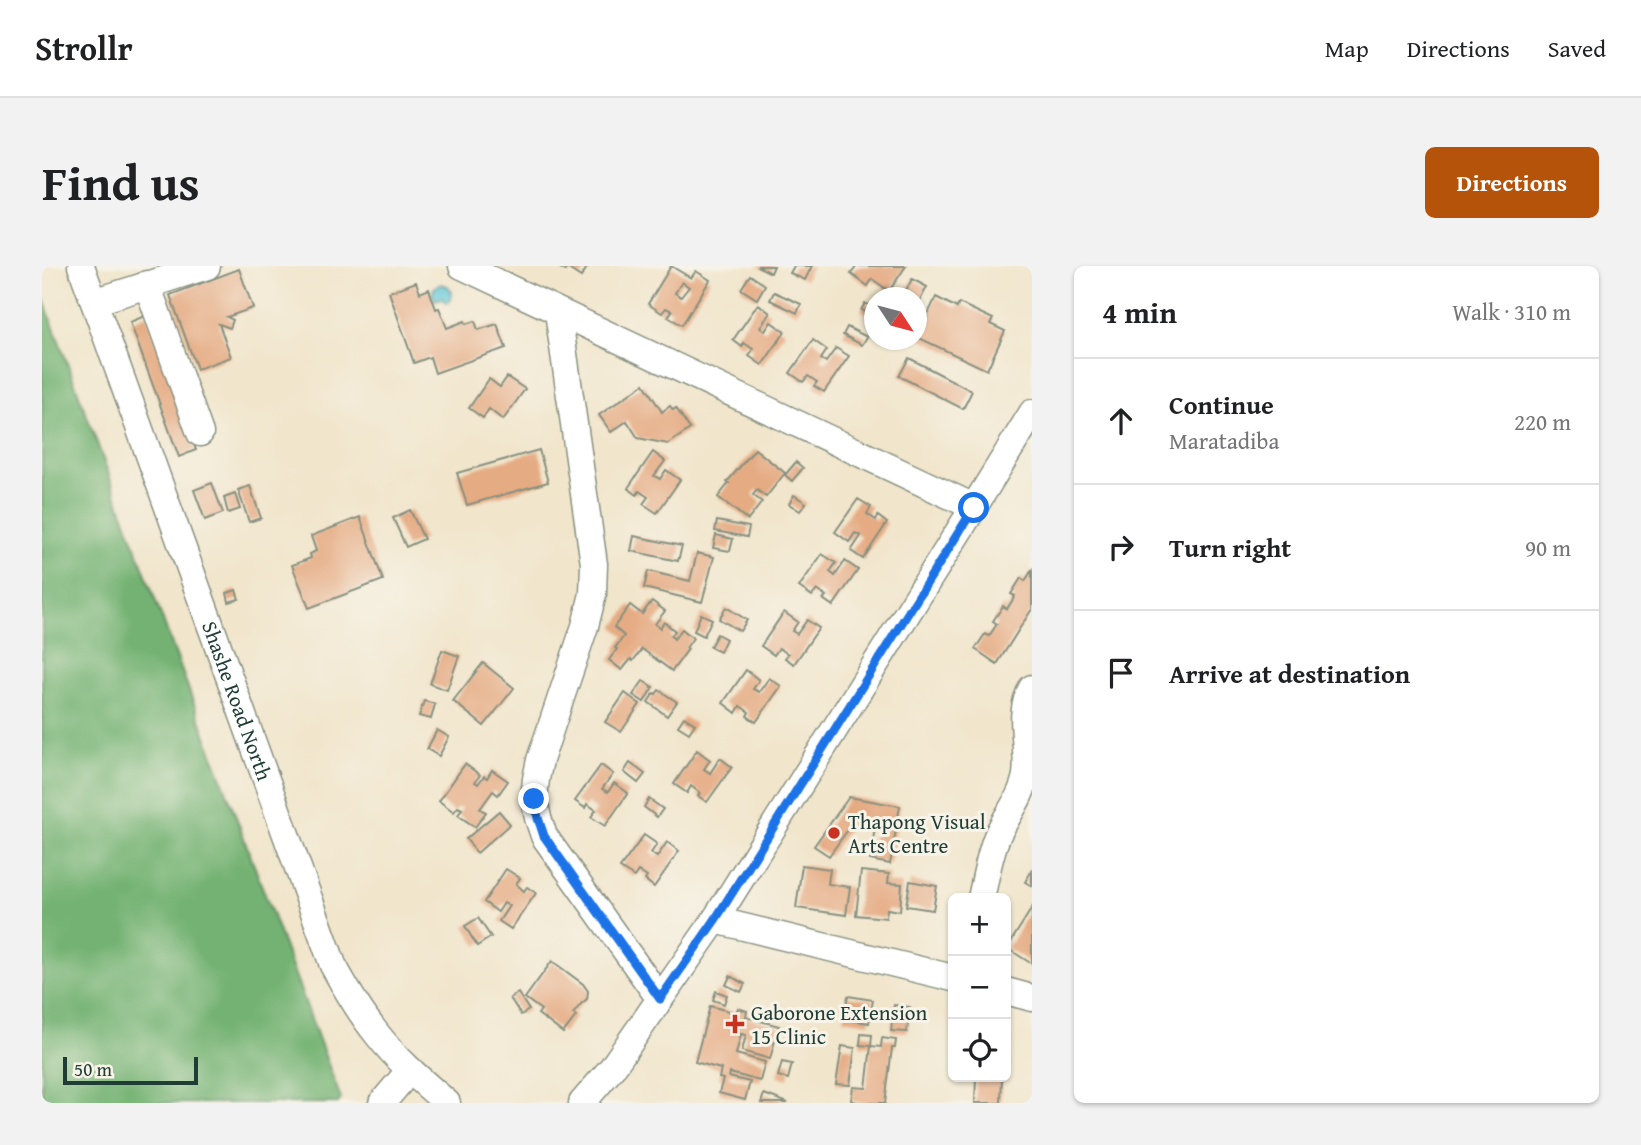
<!DOCTYPE html>
<html lang="en">
<head>
<meta charset="utf-8">
<style>
	body { margin:0; font-family:"Gentium Book Plus",serif; background:#f2f2f2; color:#202124 }
	.controls { position:absolute; right:21px; bottom:21px; display:grid; overflow:hidden; border-radius:10px; box-shadow:0 2px 5px #0004 }
	.controls button { width:63px; height:63px; display:grid; place-items:center; padding:0; border:0; border-bottom:2px solid #e0e0e0; background:#fff; color:#202124; font:35px sans-serif }
	.compass { position:absolute; left:822px; top:21px; width:63px; height:63px; border-radius:50%; background:#fff; box-shadow:0 2px 5px #0004; rotate:126deg }
	.scale { position:absolute; left:21px; bottom:18px; width:135px; box-sizing:border-box; padding-left:7px; border:4px solid #1f3d34; border-top:0; font-size:19px; line-height:24px; white-space:nowrap; color:#1f3d34; -webkit-text-stroke:5px #f7f3e8; paint-order:stroke }
	.stop { position:absolute; width:21px; height:21px; margin:-16px; border:5px solid #1a73e8; border-radius:50%; background:#fff }
	.stop.end { background:#1a73e8; border-color:#fff; box-shadow:0 2px 7px #0008 }
	.list { margin:0; padding:0; list-style:none }
	h2 { display:flex; justify-content:space-between; align-items:center; height:91px; margin:0; padding:0 28px; font-size:30px }
	h2 small { font-size:23px; font-weight:400; color:#757577 }
	.list li { display:grid; grid-template-columns:46px 1fr auto; gap:21px; align-items:center; box-sizing:border-box; height:126px; padding:0 28px; border-top:2px solid #e0e0e0 }
	.list b { display:block; font-size:26px; white-space:nowrap }
	.list p { margin:0; font-size:23px; white-space:nowrap; color:#757577 }
	.list em { font-size:23px; font-style:normal; color:#757577 }
	.icon { flex:none; width:38px; height:38px; fill:none; stroke:currentColor; stroke-width:2; stroke-linecap:round; stroke-linejoin:round }
	.map { position:relative; flex:none; width:990px; height:837px; overflow:hidden; border-radius:10px }
	header { display:flex; align-items:center; gap:42px; box-sizing:border-box; height:98px; padding:0 35px; background:#fff; border-bottom:2px solid #e0e0e0 }
	header strong { font-size:33px }
	nav { display:flex; gap:38px; margin-inline-start:auto; font-size:24px }
	.intro { display:flex; align-items:center; justify-content:space-between; box-sizing:border-box; height:168px; padding:0 42px }
	h1 { margin:0; font-size:49px }
	.button { padding:18px 32px; border-radius:10px; background:#b45309; color:#fff; font-size:24px; font-weight:700 }
	main { display:flex; gap:42px; padding:0 42px }
	aside { flex:1; background:#fff; border-radius:10px; box-shadow:0 2px 5px #0004 }
	.map>svg:first-child { display:block }
	.forest { fill:#73b272; stroke:#497853; stroke-width:2 }
	.water { fill:#5cc7d6; stroke:#3e8285; stroke-width:2 }
	.building { fill:#e5ab83; fill-rule:evenodd }
	.lines { fill:none; stroke-linecap:round; stroke-linejoin:round }
	.minor-casing { stroke:#889180; stroke-width:29 }
	.minor { stroke:#fff; stroke-width:26 }
	.route { stroke:#1a73e8; stroke-width:9 }
	.poi-dot { fill:#c8321e; stroke:#f7f3e8; stroke-width:2.5 }
	.labels { text-anchor:middle; dominant-baseline:central; stroke-width:6; stroke-linejoin:round; paint-order:stroke }
	.street-label { font-size:21px; fill:#1f3d34; stroke:#f7f3e8 }
	.poi-label { font-size:21px; fill:#1f3d34; stroke:#f7f3e8; text-anchor:start }
</style>
</head>
<body>
<header>
<strong>Strollr</strong>
<nav><a>Map</a><a>Directions</a><a>Saved</a></nav>
</header>
<div class="intro"><h1>Find us</h1><a class="button">Directions</a></div>
<main>
<div class="map">
<svg width="990" height="837" viewBox="0 0 990 837">
	<rect width="100%" height="100%" fill="#f7f3e8"/>
	<filter id="ink" filterUnits="userSpaceOnUse"><feTurbulence type="fractalNoise" baseFrequency=".0143" numOctaves="2"/><feDisplacementMap in="SourceGraphic" scale="14" xChannelSelector="R" yChannelSelector="G"/><feConvolveMatrix kernelMatrix="1 2 1 2 8 2 1 2 1" color-interpolation-filters="sRGB"/></filter>
	<filter id="wash" filterUnits="userSpaceOnUse"><feTurbulence type="fractalNoise" baseFrequency=".00686" numOctaves="4" result="noise"/><feDisplacementMap in="SourceGraphic" scale="28" xChannelSelector="R" yChannelSelector="G"/><feGaussianBlur stdDeviation="1.57" result="paint"/><feColorMatrix in="noise" values="0 0 0 0 0 0 0 0 0 0 0 0 0 0 0 0 0 1.4 0 .05"/><feComposite in="paint" operator="in"/></filter>
	<g filter="url(#wash)">
		<rect width="100%" height="100%" fill="#f1e5cb"/>
		<polygon class="forest" points="0,29 299,833 296,837 0,837"/>
		<polygon class="water" points="399,18 406,20 410,26 409,34 405,37 400,32 393,34 390,29 392,22"/>
		<g id="blocks">
			<g class="building">
				<polygon points="515,0 546,0 539,11 525,2 523,5"/>
				<path d="M629 0 649 12 654 5 668 14 640 59 626 51 630 45 624 42 620 47 606 38ZM640 16 647 21 639 31 633 27Z"/>
				<polygon points="715,0 732,0 729,7"/>
				<polygon points="752,0 770,0 763,14 748,7"/>
				<polygon points="815,0 864,0 847,25 830,13 826,20 809,8"/>
				<polygon points="197,3 211,42 185,51 191,54 188,62 177,58 189,91 155,103 128,29"/>
				<polygon points="708,9 723,19 715,33 699,23"/>
				<polygon points="870,13 885,21 874,42 874,32 860,32"/>
				<polygon points="374,16 378,27 387,23 394,43 397,42 405,62 423,55 424,58 433,55 436,64 455,58 464,82 393,107 388,91 372,97 347,26"/>
				<polygon points="732,26 759,38 755,47 728,34"/>
				<polygon points="894,31 915,42 917,37 951,53 948,58 963,65 945,104 875,71"/>
				<polygon points="823,37 832,42 832,51 819,44"/>
				<polygon points="716,38 728,47 718,61 723,65 729,56 743,66 720,99 707,90 711,83 702,77 700,81 691,74"/>
				<polygon points="105,49 154,184 137,191 88,56"/>
				<polygon points="805,61 825,71 820,79 801,69"/>
				<polygon points="771,74 785,84 779,93 784,96 794,82 807,90 782,126 772,120 775,116 766,110 761,116 748,107"/>
				<polygon points="867,92 930,125 921,143 857,110"/>
				<polygon points="465,111 483,123 461,154 447,143 441,152 427,142 447,113 458,121"/>
				<polygon points="602,118 620,146 628,140 631,144 634,142 648,163 626,178 596,172 585,155 569,166 557,149"/>
				<polygon points="713,183 743,207 724,231 715,224 711,229 720,236 706,254 676,231 687,217 685,216"/>
				<polygon points="497,184 506,216 425,239 415,207"/>
				<polygon points="611,186 623,195 612,210 618,213 624,204 638,214 615,247 601,238 606,231 597,225 595,229 586,222"/>
				<polygon points="754,196 761,202 750,215 743,209"/>
				<polygon points="170,217 181,247 163,254 152,224"/>
				<polygon points="208,220 219,252 207,256 196,224"/>
				<polygon points="193,228 198,243 186,247 182,232"/>
				<polygon points="752,229 764,237 758,245 747,238"/>
				<polygon points="816,233 829,241 825,248 834,254 836,250 845,257 821,293 809,285 819,270 813,267 807,276 793,266"/>
				<polygon points="368,244 382,273 364,281 351,252"/>
				<polygon points="318,251 341,314 267,342 250,299 269,292 268,288 274,285 269,270"/>
				<polygon points="675,255 707,261 705,271 673,265"/>
				<polygon points="674,269 691,273 688,285 671,282"/>
				<polygon points="592,270 640,280 636,295 589,285"/>
				<polygon points="655,287 672,291 660,336 602,322 606,305 648,315"/>
				<polygon points="780,288 794,297 788,306 793,310 803,295 816,304 791,340 781,333 784,330 775,324 770,330 757,321"/>
				<polygon points="990,304 990,343 955,398 933,383 943,368 947,370 955,358 951,355 961,340 965,343 973,330 969,328 979,312 983,315"/>
				<polygon points="194,324 197,333 187,336 185,327"/>
				<polygon points="610,335 623,345 613,358 618,362 622,356 633,365 629,370 632,373 640,363 651,372 644,382 646,383 630,405 600,383 591,395 589,393 580,404 567,394 575,383 573,382 582,370 572,361 588,339 600,348"/>
				<polygon points="684,341 705,354 698,365 677,353"/>
				<polygon points="742,346 756,356 750,365 755,368 765,354 777,362 752,398 743,392 746,388 737,382 732,389 719,380"/>
				<polygon points="659,348 670,353 662,370 652,365"/>
				<polygon points="675,368 684,373 678,386 668,381"/>
				<polygon points="400,384 417,390 405,424 388,418"/>
				<polygon points="441,397 472,422 442,460 411,435"/>
				<polygon points="704,404 717,414 711,423 717,426 727,412 739,420 714,456 705,450 707,446 698,440 694,447 681,437"/>
				<polygon points="601,415 611,421 602,436 591,429"/>
				<polygon points="617,424 635,436 625,450 606,436 612,427 614,428"/>
				<polygon points="583,427 598,438 579,466 563,456"/>
				<polygon points="382,435 393,438 389,453 377,450"/>
				<polygon points="642,451 653,458 647,467 636,460"/>
				<polygon points="395,464 407,471 397,490 385,483"/>
				<polygon points="655,484 668,494 662,503 668,507 678,492 690,501 665,536 656,530 658,527 649,520 645,527 632,518"/>
				<polygon points="588,497 603,508 596,517 582,506"/>
				<polygon points="423,498 438,509 433,516 436,518 442,510 445,512 450,504 466,515 456,529 451,525 438,543 444,546 433,561 416,549 420,543 416,541 412,546 397,535"/>
				<polygon points="559,499 571,508 560,523 566,526 572,517 586,527 563,560 549,551 554,544 545,538 543,542 533,535"/>
				<polygon points="807,531 858,540 848,598 828,594 834,555 815,551 787,590 772,580"/>
				<polygon points="607,533 621,543 615,551 602,541"/>
				<polygon points="457,545 468,558 435,587 424,573"/>
				<polygon points="602,569 615,578 609,587 615,591 625,576 637,585 612,621 603,614 605,611 596,605 592,611 578,602"/>
				<polygon points="760,599 788,603 786,618 808,621 804,649 754,642"/>
				<polygon points="464,603 478,612 474,618 482,625 485,621 494,627 469,663 457,655 467,640 462,637 456,646 442,636"/>
				<polygon points="990,604 990,620 983,616"/>
				<polygon points="819,605 847,608 846,617 860,618 858,645 845,643 844,652 814,649"/>
				<polygon points="868,615 895,620 891,644 864,640"/>
				<polygon points="990,642 990,698 965,682"/>
				<polygon points="436,652 449,671 435,680 423,660"/>
				<polygon points="510,695 541,718 546,725 545,733 539,738 531,748 534,750 521,767 496,748 499,744 483,732"/>
				<polygon points="688,710 703,718 699,726 684,719"/>
				<polygon points="674,725 685,729 682,738 671,734"/>
				<polygon points="476,727 487,744 479,749 468,732"/>
				<polygon points="806,730 831,734 827,757 802,753"/>
				<polygon points="852,739 868,741 865,766 849,765"/>
				<polygon points="668,740 694,747 696,742 705,745 704,751 737,760 728,793 700,785 704,769 699,768 694,788 723,796 718,815 688,807 687,811 708,816 703,834 677,827 681,813 677,812 679,803 653,796"/>
				<polygon points="819,768 830,769 829,780 818,779"/>
				<polygon points="840,772 854,774 853,782 850,782 843,837 822,837 809,835 811,821 824,822 829,780 839,781"/>
				<polygon points="800,780 813,782 808,819 794,818"/>
				<polygon points="740,796 750,798 746,813 736,810"/>
				<polygon points="934,811 960,811 959,837 933,837"/>
				<polygon points="722,828 746,837 719,837"/>
			</g>
		</g>
	</g>
	<g filter="url(#ink)">
		<use href="#blocks" fill-opacity="0" stroke="#889180" stroke-width="2"/>
		<g class="lines">
			<g class="minor-casing">
				<g id="minor">
					<path id="s1" d="M39 0 291 699C304 723 318 747 335 768 355 794 381 816 405 837"/>
					<polyline points="420,0 932,241"/>
					<polyline points="105,18 158,167"/>
					<polyline points="52,36 165,0"/>
					<polyline points="516,46 552,298 551,328 543,360 498,494 494,513 492,533 496,552 502,570 618,733"/>
					<path d="M939 632C944 612 947 588 956 568 965 549 980 531 984 509 988 480 974 449 990 422"/>
					<polyline points="673,654 911,712"/>
					<polyline points="964,725 990,732"/>
					<polyline points="340,837 368,804"/>
					<polyline points="540,837 570,802 673,654 932,241 990,147"/>
				</g>
			</g>
			<use href="#minor" class="minor"/>
		</g>
	</g>
	<g class="lines" filter="url(#ink)">
		<polyline class="route" points="492,533 496,552 502,570 618,733 673,654 932,242"/>
	</g>
	<g class="poi-dot">
		<circle cx="792" cy="567" r="7"/>
		<path d="M689.5 747.5h7v7h7v7h-7v7h-7v-7h-7v-7h7z"/>
	</g>
	<g class="labels">
		<g class="street-label">
			<text stroke="none"><textPath href="#s1" startOffset="462">Shashe Road North</textPath></text>
		</g>
		<g class="poi-label">
			<text x="806" y="555">Thapong Visual<tspan x="806" dy="24">Arts Centre</tspan></text>
			<text x="709" y="746">Gaborone Extension<tspan x="709" dy="24">15 Clinic</tspan></text>
		</g>
	</g>
</svg>
<div class="controls">
<button>+</button>
<button>−</button>
<button><svg class="icon" aria-label="locate" viewBox="0 0 24 24"><circle cx="12" cy="12" r="6"/><path d="M12 2v4M12 18v4M2 12h4M18 12h4"/></svg></button>
</div>
<svg class="compass" viewBox="-18 -18 36 36"><path d="M0-13l5 13h-10z" fill="#e53935"/><path d="M0 13l5-13h-10z" fill="#757577"/></svg>
<div class="scale">50 m</div>
<div class="stop" style="left:932px;top:242px"></div>
<div class="stop end" style="left:492px;top:533px"></div>
</div>
<aside>
<h2>4 min<small>Walk · 310 m</small></h2>
<ul class="list">
<li><svg class="icon" aria-label="ahead" viewBox="0 0 24 24"><path d="M12 20V5M6 11l6-6 6 6"/></svg><div><b>Continue</b><p>Maratadiba</p></div><em>220 m</em></li>
<li><svg class="icon" aria-label="right" viewBox="0 0 24 24"><path d="M7 20v-9h11M14 6l5 5-5 5"/></svg><div><b>Turn right</b></div><em>90 m</em></li>
<li><svg class="icon" aria-label="arrive" viewBox="0 0 24 24"><path d="M6 21V4h12l-3 4 3 4H6"/></svg><div><b>Arrive at destination</b></div></li>
</ul>
</aside>
</main>
</body>
</html>
